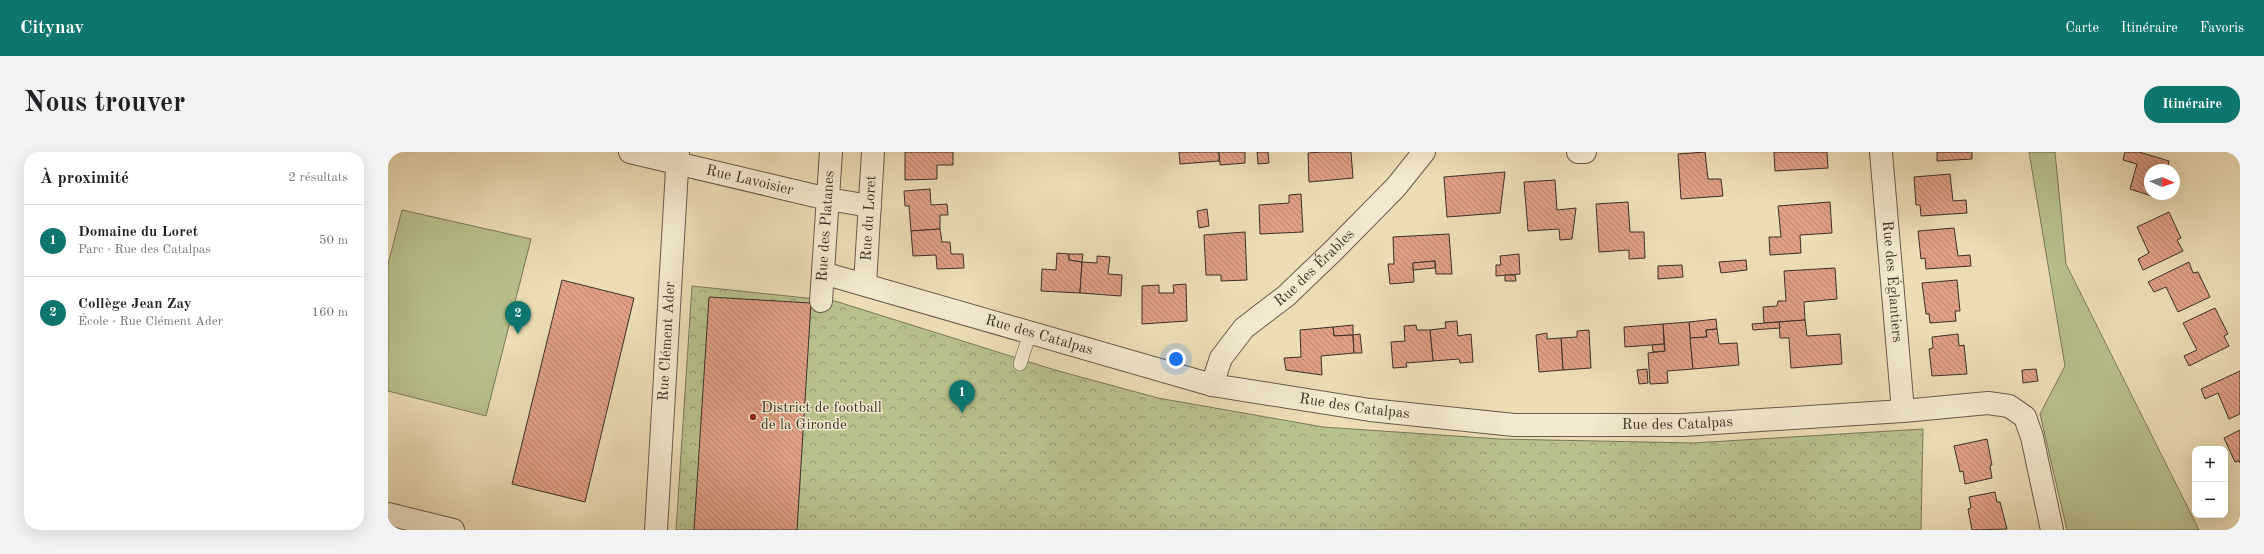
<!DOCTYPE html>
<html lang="fr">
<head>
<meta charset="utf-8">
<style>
	body { margin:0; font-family:"Old Standard TT",serif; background:#f2f2f2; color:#202124 }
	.controls { position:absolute; right:12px; bottom:12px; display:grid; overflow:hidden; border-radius:8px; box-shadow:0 4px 16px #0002 }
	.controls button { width:36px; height:36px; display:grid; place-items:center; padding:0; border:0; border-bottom:1px solid #e0e0e0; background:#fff; color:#202124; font:20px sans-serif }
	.compass { position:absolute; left:1756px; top:12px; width:36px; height:36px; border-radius:50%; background:#fff; box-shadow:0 4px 16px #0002; rotate:93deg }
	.you { position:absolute; left:788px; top:207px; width:14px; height:14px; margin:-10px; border:3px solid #fff; border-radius:50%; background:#1a73e8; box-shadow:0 0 0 6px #1a73e833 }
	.badge { display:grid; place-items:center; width:26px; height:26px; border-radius:50%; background:#0f766e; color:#fff; font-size:13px; font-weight:700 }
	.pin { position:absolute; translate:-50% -33px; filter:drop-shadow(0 1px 2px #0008) }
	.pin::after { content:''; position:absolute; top:21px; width:14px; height:12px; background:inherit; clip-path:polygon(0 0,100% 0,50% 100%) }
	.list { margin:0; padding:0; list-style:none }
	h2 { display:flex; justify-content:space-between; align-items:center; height:52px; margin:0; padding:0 16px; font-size:17px }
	h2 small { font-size:13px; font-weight:400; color:#757577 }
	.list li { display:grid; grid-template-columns:26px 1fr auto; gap:12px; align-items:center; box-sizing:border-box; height:72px; padding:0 16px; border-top:1px solid #e0e0e0 }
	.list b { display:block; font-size:15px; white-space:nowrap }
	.list p { margin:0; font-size:13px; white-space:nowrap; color:#757577 }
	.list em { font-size:13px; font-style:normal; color:#757577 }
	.map { position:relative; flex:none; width:1852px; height:378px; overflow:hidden; border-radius:16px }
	header { display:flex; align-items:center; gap:24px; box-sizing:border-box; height:56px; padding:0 20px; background:#0f766e; color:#fff }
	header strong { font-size:19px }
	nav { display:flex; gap:22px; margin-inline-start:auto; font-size:14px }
	.intro { display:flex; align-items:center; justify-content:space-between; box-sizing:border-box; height:96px; padding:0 24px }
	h1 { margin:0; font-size:28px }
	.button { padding:10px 18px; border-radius:16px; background:#0f766e; color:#fff; font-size:14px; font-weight:700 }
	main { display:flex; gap:24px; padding:0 24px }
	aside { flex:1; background:#fff; border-radius:16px; box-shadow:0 4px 16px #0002 }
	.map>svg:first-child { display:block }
	.grass { fill:#b9c08c; stroke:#7a785a }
	.park { fill:url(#park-crowns); stroke:#7a785a }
	.building { fill:url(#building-back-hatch); stroke:#3c3029 }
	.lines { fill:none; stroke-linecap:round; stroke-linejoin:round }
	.lane-casing { stroke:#685b4c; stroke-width:14 }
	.street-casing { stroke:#685b4c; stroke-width:24 }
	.lane { stroke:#f3e9cf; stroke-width:13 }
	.street { stroke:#f3e9cf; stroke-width:22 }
	.poi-dot { fill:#8f2418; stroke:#f3e9cf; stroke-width:1.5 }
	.labels { text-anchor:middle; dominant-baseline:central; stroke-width:3; stroke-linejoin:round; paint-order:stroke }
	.street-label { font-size:15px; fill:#3c3029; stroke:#f3e9cf }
	.poi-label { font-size:15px; fill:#3c3029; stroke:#f3e9cf; text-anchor:start }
</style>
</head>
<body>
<header>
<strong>Citynav</strong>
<nav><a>Carte</a><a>Itinéraire</a><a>Favoris</a></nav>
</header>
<div class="intro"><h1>Nous trouver</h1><a class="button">Itinéraire</a></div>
<main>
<aside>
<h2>À proximité<small>2 résultats</small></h2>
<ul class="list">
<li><span class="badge">1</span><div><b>Domaine du Loret</b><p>Parc · Rue des Catalpas</p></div><em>50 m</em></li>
<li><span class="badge">2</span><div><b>Collège Jean Zay</b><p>École · Rue Clément Ader</p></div><em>160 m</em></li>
</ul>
</aside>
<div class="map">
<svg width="1852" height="378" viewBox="0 0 1852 378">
	<defs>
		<pattern id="park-crowns" width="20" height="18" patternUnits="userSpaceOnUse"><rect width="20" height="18" fill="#b9c08c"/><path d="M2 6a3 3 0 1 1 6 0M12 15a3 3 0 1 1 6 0" fill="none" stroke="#989c72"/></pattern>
		<pattern id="building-back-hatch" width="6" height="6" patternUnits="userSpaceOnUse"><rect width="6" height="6" fill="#de9f84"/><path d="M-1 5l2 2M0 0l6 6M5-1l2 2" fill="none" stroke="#b5826c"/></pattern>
	</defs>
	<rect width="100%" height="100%" fill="#ecddb5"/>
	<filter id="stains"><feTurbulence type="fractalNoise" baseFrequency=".005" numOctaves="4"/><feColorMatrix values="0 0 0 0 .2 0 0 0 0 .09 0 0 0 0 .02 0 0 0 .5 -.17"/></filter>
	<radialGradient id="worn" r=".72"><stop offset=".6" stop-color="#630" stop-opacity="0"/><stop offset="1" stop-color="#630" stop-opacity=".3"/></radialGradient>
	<g class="grass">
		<polygon points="1641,0 1667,0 1678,112 1811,378 1679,378 1652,262 1677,214"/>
		<polygon points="14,58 143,87 98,264 0,239 0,112"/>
	</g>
	<polygon class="park" points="304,134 447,149 667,218 770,246 935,275 1111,287 1305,291 1535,277 1533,378 288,378"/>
	<g class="building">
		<polygon points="517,0 565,0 565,13 549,13 549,27 517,28"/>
		<polygon points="791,0 831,0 831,9 792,12"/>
		<polygon points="831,0 857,0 857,11 832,13"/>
		<polygon points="869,0 880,0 881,11 870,12"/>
		<polygon points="934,0 963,0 965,26 921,30 920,1"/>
		<polygon points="1317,0 1320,27 1333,27 1335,44 1293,47 1290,2"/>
		<polygon points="1386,0 1439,0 1440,16 1387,19"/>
		<polygon points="1549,0 1584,0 1584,7 1549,9"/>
		<polygon points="1737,0 1751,0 1781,9 1779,18 1762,18 1762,42 1775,42 1773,47 1742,37 1749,12 1735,8"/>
		<polygon points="1117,20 1112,61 1059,65 1056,25"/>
		<polygon points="1562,22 1565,49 1578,48 1579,61 1533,64 1532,53 1528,53 1526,25"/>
		<polygon points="1167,28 1169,58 1188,56 1184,87 1172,88 1171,77 1140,79 1136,30"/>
		<polygon points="542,37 543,53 559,52 560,63 552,63 552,77 523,79 521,54 517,54 516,39"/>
		<polygon points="913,42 915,80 872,82 871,53 901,51 901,43"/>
		<polygon points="1240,50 1242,80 1256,80 1257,106 1241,107 1241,98 1211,100 1208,52"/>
		<polygon points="1442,50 1444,81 1412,83 1413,101 1382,103 1381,85 1393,85 1390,54"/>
		<polygon points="819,57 821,74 811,76 809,59"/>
		<polygon points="1781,60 1793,86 1789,88 1795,99 1755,118 1750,107 1761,101 1749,75"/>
		<polygon points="1566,76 1570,104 1582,103 1583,114 1538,117 1537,106 1533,107 1530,79"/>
		<polygon points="552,77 554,90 562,90 563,102 575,102 576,116 549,117 548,103 525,104 523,79"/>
		<polygon points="857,80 859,128 833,129 833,123 818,123 816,83"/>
		<polygon points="1061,82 1064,122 1048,122 1047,109 1025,111 1026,130 1002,132 1000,112 1006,112 1005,85"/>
		<polygon points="669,101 681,102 681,108 694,110 692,141 653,139 654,117 668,118"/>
		<polygon points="681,102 695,102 694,110 681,108"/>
		<polygon points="1131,102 1132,122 1108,124 1108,113 1113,113 1112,104"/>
		<polygon points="709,104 722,105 720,122 734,123 733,144 692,141 694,110 709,111"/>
		<polygon points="1358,108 1359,118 1333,121 1331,110"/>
		<polygon points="1047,109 1047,116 1025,118 1025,111"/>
		<polygon points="1801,110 1805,121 1810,120 1822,145 1790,160 1778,135 1766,140 1760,130"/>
		<polygon points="1294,113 1295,125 1270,127 1270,114"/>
		<polygon points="1447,116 1449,147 1416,150 1417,168 1376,171 1375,155 1389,154 1390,149 1398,149 1396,119"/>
		<polygon points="1117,123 1127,123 1128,129 1117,129"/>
		<polygon points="174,128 246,146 197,350 124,332"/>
		<polygon points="1569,128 1572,159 1567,159 1568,169 1542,171 1541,162 1538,162 1534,131"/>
		<polygon points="798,132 799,169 754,172 754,134 771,133 771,141 786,141 785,133"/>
		<polygon points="321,145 423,151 409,378 306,378"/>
		<polygon points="1827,156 1840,182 1836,184 1841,194 1801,214 1796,204 1809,198 1795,171"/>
		<polygon points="1328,167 1329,177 1318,178 1319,185 1302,186 1301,170"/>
		<polygon points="1417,168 1419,184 1452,182 1454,212 1403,216 1401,186 1392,186 1391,170"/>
		<polygon points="1069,169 1070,184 1083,182 1085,210 1072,211 1071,207 1045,209 1042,178 1058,176 1057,170"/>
		<polygon points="1301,170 1305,217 1279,219 1280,231 1262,232 1260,201 1277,199 1275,172"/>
		<polygon points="1391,170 1392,176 1365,178 1364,172"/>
		<polygon points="1275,172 1276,192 1237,195 1236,175"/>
		<polygon points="965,173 965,183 946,184 945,175"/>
		<polygon points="1028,173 1029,178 1042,178 1045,209 1018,211 1019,215 1005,216 1003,190 1017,189 1016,174"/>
		<polygon points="945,175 946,184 965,183 966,201 933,204 934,223 898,218 896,206 913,205 912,178"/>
		<polygon points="1329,177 1331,192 1349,191 1351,213 1305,217 1302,186 1319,185 1318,178"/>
		<polygon points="1201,178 1203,216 1175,218 1173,186 1189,185 1189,179"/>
		<polygon points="1159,181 1159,187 1173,186 1175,218 1151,220 1148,183"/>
		<polygon points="972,182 974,201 966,201 965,183"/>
		<polygon points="1570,182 1571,194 1576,193 1579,222 1544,224 1541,197 1545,196 1544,185"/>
		<polygon points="1276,192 1277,199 1265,200 1264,193"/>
		<polygon points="1259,217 1260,231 1251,232 1249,218"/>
		<polygon points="1648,217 1650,229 1635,231 1634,218"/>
		<polygon points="1852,219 1852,262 1841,267 1830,241 1817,247 1813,237"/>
		<polygon points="1852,278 1852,311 1851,309 1847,310 1836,286"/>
		<polygon points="1599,287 1604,313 1602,314 1604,326 1577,332 1575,319 1572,320 1566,294"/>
		<polygon points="1607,340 1609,350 1612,350 1619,377 1584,378 1580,357 1583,356 1581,345"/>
	</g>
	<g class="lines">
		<g class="lane-casing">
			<polyline id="lane" points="632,212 642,181"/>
		</g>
		<g class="street-casing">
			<g id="street">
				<path id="s1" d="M242 0 440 47 482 54"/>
				<polyline points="1190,0 1197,0"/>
				<path id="s2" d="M1493 0 1515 259"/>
				<path id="s3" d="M435 121 824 233 982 258 1126 273H1295L1515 259 1600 251 1621 254 1637 265 1644 285 1664 378"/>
				<path id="s4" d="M477 132 485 0"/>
				<path id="s5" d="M433 149 443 0"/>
				<path id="s6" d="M824 233 833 206 856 176 898 144 946 98 1008 35 1036 0"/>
				<polyline points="0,362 65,378"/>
				<path id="s7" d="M268 378 290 0"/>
			</g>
		</g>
		<use href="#lane" class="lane"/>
		<use href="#street" class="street"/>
	</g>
	<circle class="poi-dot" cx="365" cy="265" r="4"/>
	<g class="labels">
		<g class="street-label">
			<text stroke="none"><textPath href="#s1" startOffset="123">Rue Lavoisier</textPath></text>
			<text stroke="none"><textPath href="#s4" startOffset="66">Rue du Loret</textPath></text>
			<text stroke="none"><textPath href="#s5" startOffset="75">Rue des Platanes</textPath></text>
			<text stroke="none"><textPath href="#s6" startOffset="159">Rue des Érables</textPath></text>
			<text stroke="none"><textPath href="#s2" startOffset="130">Rue des Églantiers</textPath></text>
			<text stroke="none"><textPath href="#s3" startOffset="225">Rue des Catalpas</textPath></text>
			<text stroke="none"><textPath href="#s7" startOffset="189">Rue Clément Ader</textPath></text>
			<text stroke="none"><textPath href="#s3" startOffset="549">Rue des Catalpas</textPath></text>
			<text stroke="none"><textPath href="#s3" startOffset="873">Rue des Catalpas</textPath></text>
		</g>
		<g class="poi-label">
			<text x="373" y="256">District de football<tspan x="373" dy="17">de la Gironde</tspan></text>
		</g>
	</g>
	<rect width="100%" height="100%" filter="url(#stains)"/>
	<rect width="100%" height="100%" fill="url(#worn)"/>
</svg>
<div class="controls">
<button>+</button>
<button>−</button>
</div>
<svg class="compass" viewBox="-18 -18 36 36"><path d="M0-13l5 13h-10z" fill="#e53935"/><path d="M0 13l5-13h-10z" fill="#757577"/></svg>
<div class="you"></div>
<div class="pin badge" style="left:574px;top:261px">1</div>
<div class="pin badge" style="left:130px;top:182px">2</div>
</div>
</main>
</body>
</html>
